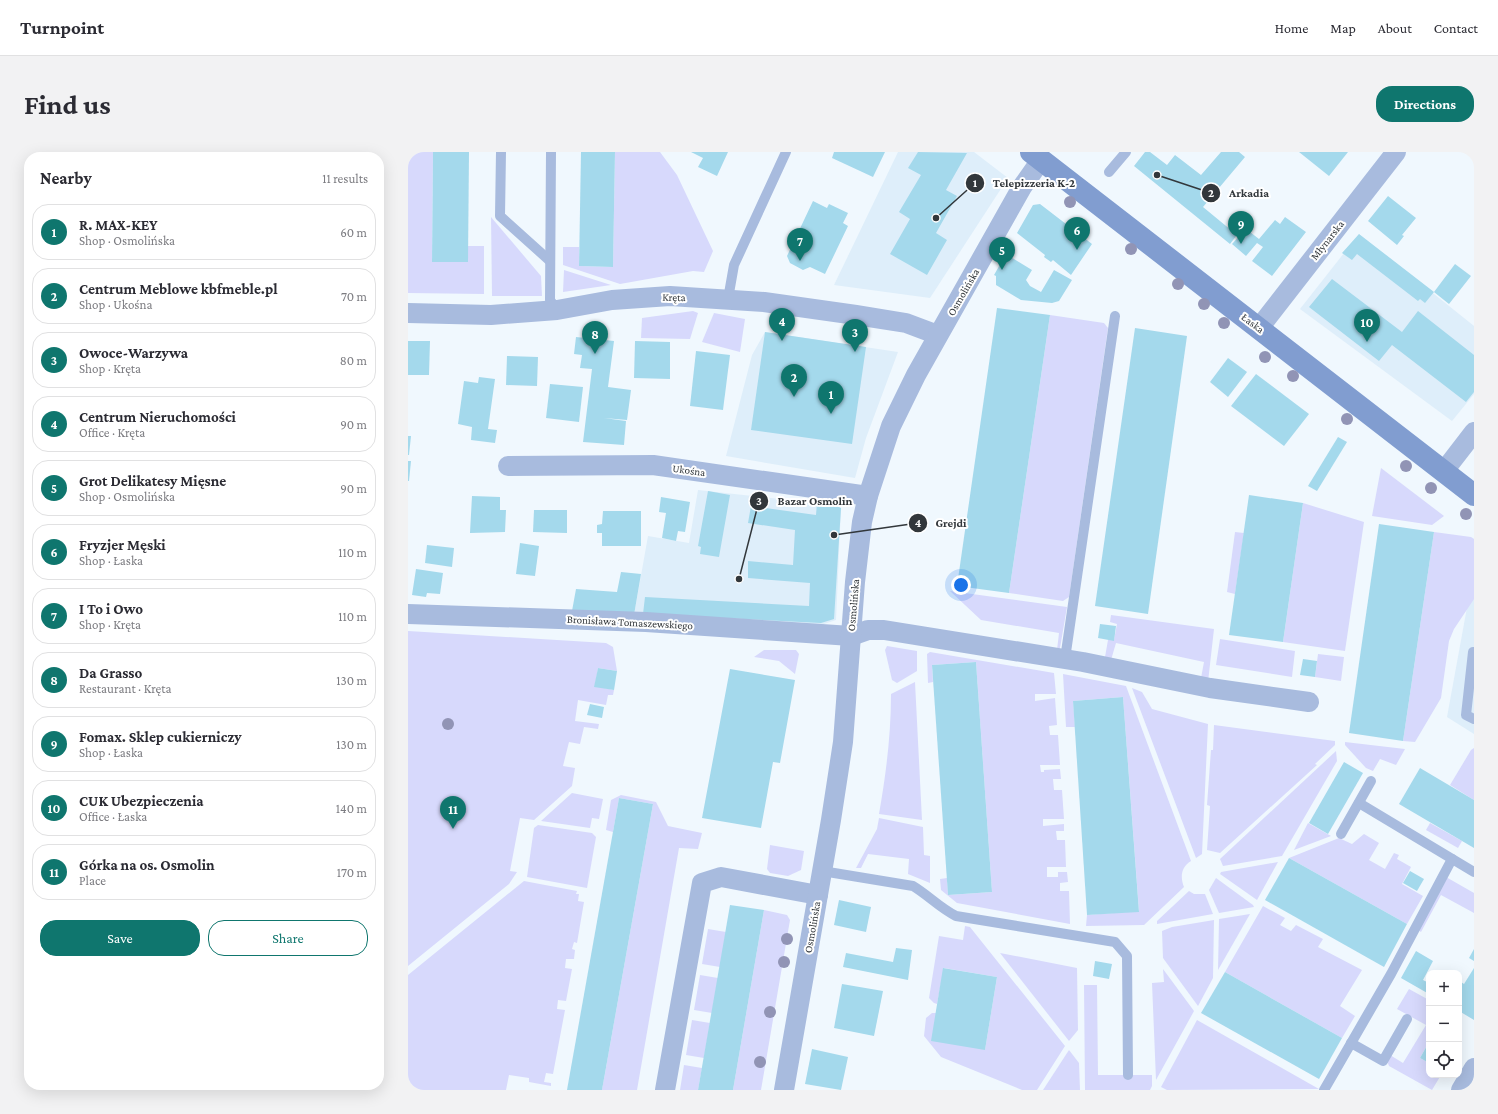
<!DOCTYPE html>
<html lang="en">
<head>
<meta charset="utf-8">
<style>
	body { margin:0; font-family:"Crimson Pro",serif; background:#f2f2f3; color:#2b2b33 }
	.controls { position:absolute; right:12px; bottom:12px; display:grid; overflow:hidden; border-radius:8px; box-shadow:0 4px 16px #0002 }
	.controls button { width:36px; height:36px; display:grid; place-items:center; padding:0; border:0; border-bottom:1px solid #e1e1e2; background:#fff; color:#2b2b33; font:20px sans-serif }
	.you { position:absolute; left:553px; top:433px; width:14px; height:14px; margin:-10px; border:3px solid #fff; border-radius:50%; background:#1a73e8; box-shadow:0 0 0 6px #1a73e833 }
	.badge { display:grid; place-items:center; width:26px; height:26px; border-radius:50%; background:#0f766e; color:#fff; font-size:13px; font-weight:700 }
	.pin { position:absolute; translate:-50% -33px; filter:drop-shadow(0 1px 2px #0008) }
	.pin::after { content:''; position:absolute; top:21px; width:14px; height:12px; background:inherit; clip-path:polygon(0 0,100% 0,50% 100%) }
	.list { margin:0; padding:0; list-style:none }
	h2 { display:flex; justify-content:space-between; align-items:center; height:52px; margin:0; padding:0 16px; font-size:17px }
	h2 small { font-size:13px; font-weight:400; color:#7c7c81 }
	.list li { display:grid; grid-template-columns:26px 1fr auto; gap:12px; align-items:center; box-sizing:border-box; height:56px; margin:0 8px 8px; padding:0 8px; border:1px solid #e1e1e2; border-radius:16px }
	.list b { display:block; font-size:15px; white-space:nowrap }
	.list p { margin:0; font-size:13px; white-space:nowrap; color:#7c7c81 }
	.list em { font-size:13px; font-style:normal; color:#7c7c81 }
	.actions { display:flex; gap:8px; padding:12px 16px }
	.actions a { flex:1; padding:9px 0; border:1px solid #0f766e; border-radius:16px; text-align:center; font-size:14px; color:#0f766e }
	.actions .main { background:#0f766e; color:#fff }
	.icon { flex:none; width:22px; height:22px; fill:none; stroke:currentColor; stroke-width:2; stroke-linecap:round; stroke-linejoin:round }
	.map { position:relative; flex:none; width:1066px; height:938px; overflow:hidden; border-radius:16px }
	header { display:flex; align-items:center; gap:24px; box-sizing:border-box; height:56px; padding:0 20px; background:#fff; border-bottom:1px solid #e1e1e2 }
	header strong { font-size:19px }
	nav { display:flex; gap:22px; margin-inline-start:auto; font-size:14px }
	.intro { display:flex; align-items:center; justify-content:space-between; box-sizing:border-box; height:96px; padding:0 24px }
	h1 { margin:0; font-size:28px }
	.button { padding:10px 18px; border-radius:16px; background:#0f766e; color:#fff; font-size:14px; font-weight:700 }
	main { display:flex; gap:24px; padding:0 24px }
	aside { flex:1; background:#fff; border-radius:16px; box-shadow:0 4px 16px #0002 }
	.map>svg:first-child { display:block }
	.built { fill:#deeefa }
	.green { fill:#d7d9fc }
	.building { fill:#a4d9ec }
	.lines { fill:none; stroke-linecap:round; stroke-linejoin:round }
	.lane { stroke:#a8bbde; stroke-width:10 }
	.street { stroke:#a8bbde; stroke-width:20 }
	.secondary { stroke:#819dd0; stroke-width:22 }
	.tree { fill:#9194b5 }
	.labels { text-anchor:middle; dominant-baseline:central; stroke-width:4; stroke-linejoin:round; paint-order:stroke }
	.street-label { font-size:11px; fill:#32373b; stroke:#fff }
	.leader { fill:none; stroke:#32373b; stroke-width:1.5 }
	.callout-dot { fill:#32373b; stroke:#fff; stroke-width:1.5 }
	.mark-label { font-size:12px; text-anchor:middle; font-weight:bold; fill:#fff }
	.callout-label { font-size:12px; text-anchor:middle; font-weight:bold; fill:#32373b; stroke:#fff; stroke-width:4; stroke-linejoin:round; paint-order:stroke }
</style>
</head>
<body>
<header>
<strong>Turnpoint</strong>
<nav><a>Home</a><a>Map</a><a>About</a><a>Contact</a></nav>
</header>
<div class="intro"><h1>Find us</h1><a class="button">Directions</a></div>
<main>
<aside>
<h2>Nearby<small>11 results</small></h2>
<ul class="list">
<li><span class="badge">1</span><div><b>R. MAX-KEY</b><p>Shop · Osmolińska</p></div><em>60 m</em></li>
<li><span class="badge">2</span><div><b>Centrum Meblowe kbfmeble.pl</b><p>Shop · Ukośna</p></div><em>70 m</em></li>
<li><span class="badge">3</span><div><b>Owoce-Warzywa</b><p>Shop · Kręta</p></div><em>80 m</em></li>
<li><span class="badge">4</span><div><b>Centrum Nieruchomości</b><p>Office · Kręta</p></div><em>90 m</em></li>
<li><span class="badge">5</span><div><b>Grot Delikatesy Mięsne</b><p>Shop · Osmolińska</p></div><em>90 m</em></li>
<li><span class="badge">6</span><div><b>Fryzjer Męski</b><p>Shop · Łaska</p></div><em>110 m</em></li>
<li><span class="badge">7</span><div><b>I To i Owo</b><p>Shop · Kręta</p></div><em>110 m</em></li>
<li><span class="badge">8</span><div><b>Da Grasso</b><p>Restaurant · Kręta</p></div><em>130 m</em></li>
<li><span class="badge">9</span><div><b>Fomax. Sklep cukierniczy</b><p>Shop · Łaska</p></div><em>130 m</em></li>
<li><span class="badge">10</span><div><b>CUK Ubezpieczenia</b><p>Office · Łaska</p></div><em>140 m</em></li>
<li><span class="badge">11</span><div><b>Górka na os. Osmolin</b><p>Place</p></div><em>170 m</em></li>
</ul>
<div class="actions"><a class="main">Save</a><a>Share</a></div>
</aside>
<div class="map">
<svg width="1066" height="938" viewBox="0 0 1066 938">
	<rect width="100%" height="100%" fill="#f0f8fe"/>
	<g class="built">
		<polygon points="490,0 566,0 600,26 522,146 426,133"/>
		<polygon points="951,82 1066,174 1066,242 1044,269 892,157"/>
		<polygon points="357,180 490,200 458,286 447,326 318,304 344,203"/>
		<polygon points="290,338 426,353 433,356 428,468 413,473 226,463 240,384 281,391"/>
		<polygon points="1066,417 1066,582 1039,565"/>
	</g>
	<g class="green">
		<polygon points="0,0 25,0 24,110 59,110 60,94 76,94 76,142 0,141"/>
		<polygon points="207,0 252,0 269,23 305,99 296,120 285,119 212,132 155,113 155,95 171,95 171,114 205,115"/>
		<polygon points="83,65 133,124 134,144 84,144"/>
		<polygon points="156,118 203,133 155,140"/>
		<polygon points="285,159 290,161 282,187 233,186 234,166"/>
		<polygon points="306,161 337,167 332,200 294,190"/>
		<polygon points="642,163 696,171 700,176 661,445 655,449 601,441"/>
		<polygon points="973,316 1036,364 1024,373 964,364"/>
		<polygon points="895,351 956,370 937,499 875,490"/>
		<polygon points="827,380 836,381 827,442 819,440"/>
		<polygon points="1026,380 1063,385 1066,387 1066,447 1046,477 1041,489 1033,546 1007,590 995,589"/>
		<polygon points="542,439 659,455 652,496 649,498 651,481 573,468"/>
		<polygon points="703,463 806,477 800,530 793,526 796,510 708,491 703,508 697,505 700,488 706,488 709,472 702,470"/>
		<polygon points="0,479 198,491 205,495 209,519 190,516 187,534 206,538 205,543 200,543 198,553 170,548 167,569 191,572 190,577 176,575 172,592 161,590 155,614 167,616 164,634 126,668 112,666 102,719 109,720 101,732 0,814"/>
		<polygon points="812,487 887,499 884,525 808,513"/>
		<polygon points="479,494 509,499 509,519 489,531 484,528 477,498"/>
		<polygon points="356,498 388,498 391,502 387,522 371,509 346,505"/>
		<polygon points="522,500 646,521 648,542 627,542 627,549 647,546 649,573 641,574 642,583 650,583 652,613 632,613 633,620 636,620 636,618 652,617 653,627 645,627 646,638 654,638 656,667 635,667 635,674 656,672 656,679 648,679 649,688 657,688 658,715 639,715 639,725 650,725 650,720 659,720 660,730 652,731 652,739 661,739 662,772 549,751 533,738 532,727 539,726 540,743 584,740 568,510 524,513 525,530 520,531 519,502"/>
		<polygon points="910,502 936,505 933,529 907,525"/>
		<path d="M655 522 718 534 783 709C773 715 772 725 776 735L736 773 678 774 679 763 731 759 715 545 665 549 667 575H658Z"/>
		<path d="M507 530 514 668 471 662C478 622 483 583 483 542Z"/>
		<polygon points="724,536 734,540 744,557 800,572 794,702 788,706"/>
		<polygon points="806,573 927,589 927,593 907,612 909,613 812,701 799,698 802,654 799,653 803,598 805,598"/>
		<polygon points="937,590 997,597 988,613 972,607 965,619 958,616 937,593"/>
		<polygon points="1066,596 1066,648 1042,633 1063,598"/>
		<polygon points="928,599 929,609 874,704 815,714 812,707"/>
		<polygon points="164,641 195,647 191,667 184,666 182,676 133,669"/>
		<polygon points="213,643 248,650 260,674 294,681 290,697 271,696 229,938 194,938 245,652 211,646 205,680 198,678 203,648"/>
		<polygon points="471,666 515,675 516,703 522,704 522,731 500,722 501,707 460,702 453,716 448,716 469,677"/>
		<polygon points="900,671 923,684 886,698"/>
		<polygon points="1022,671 1054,689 1050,696 1018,678"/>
		<polygon points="130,673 184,681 188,685 179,736 119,725 126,676"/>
		<polygon points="956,682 971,691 961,708 977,717 986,701 991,703 989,707 1003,715 994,732 1015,744 999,772 881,706 931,686 944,692"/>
		<polygon points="362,693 396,699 393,718 380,724 362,721 359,717"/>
		<polygon points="870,710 849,748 812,722 813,720"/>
		<polygon points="1038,725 1066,741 1066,761 1033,743 1013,780 1009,777"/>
		<polygon points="808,726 845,753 846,755 811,761 801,738"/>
		<polygon points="116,729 169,739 168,742 171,742 170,749 176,750 169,791 166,790 164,797 167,798 166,807 158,807 157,816 164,817 158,849 150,848 149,857 157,858 145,922 138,921 136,930 143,931 143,934 121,930 121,926 101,923 98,938 0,938 0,823"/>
		<polygon points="781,739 786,742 797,742 805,762 749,772 749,769"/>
		<polygon points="855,754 877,766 872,773 883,779 888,773 915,787 910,795 954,818 932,854 947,864 934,886 817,820"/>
		<polygon points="356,758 379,763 382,768 353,938 325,938"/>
		<polygon points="842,762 810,818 811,767"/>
		<polygon points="806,768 805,826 790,854 755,806 754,779 764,775"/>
		<polygon points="557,774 562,775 657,894 629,938 614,938 533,905 516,884 518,866 524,861 528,861 577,898 589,825 536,816 529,852 526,851 521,846 531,784 555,788"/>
		<polygon points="300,777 318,780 312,815 294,812"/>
		<polygon points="592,801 669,816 670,878 661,889"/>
		<polygon points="755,817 786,859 748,928 744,831 756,830"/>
		<polygon points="292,823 310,826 304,861 286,858"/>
		<polygon points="676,833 689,833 690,923 744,923 744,934 742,938 677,938"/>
		<polygon points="1001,837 1021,848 1021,890 1012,906 1021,911 1021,923 1033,923 1024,938 981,914 979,909 982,903 995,911 1018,873 989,857"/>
		<polygon points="284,868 302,871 296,906 278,903"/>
		<polygon points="789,868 911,937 759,938 753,935"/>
		<polygon points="661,898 671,911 672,938 635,938"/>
		<polygon points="276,913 294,916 290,938 272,938"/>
	</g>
	<g class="building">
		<polygon points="25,0 61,0 60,110 24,110"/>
		<polygon points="173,0 207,0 205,115 171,114"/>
		<polygon points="283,0 320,0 309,24 290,15 295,6"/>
		<polygon points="426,0 477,0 465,25 424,6"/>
		<polygon points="510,0 559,1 538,38 549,44 528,81 539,88 519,123 482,102 502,67 491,60 513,23 500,16"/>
		<polygon points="737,0 742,0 759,13 767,3 793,23 813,0 831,0 837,5 795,55 829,83 822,92 726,14"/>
		<polygon points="891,0 940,0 921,24"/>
		<polygon points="980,44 1008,66 994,83 996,84 989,93 960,69"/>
		<polygon points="405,49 419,56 421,52 440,61 435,71 440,74 417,122 402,115 395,118 382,111 379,104"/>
		<polygon points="632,52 684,92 663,123 645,108 643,110 636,105 637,103 609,81 625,53"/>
		<polygon points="877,65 898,80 864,124 844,109 855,95 849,91 838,104 824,92 834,81 829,77 833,73 851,87 867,68 872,72"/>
		<polygon points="951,82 1026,140 1017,151 1012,147 1010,149 949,102 944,108 934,101"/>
		<polygon points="598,102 624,118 618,128 622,134 633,140 646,118 664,128 651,149 644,151 613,148 588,133 588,124 586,123"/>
		<polygon points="1047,112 1063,124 1041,152 1026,140"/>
		<polygon points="924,127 994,180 1010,159 1066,203 1066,240 1058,250 984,193 971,209 901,155"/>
		<polygon points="589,156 642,163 601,441 549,434"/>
		<polygon points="727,176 779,184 740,462 687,454"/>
		<polygon points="357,180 458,195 444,292 343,278"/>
		<polygon points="168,185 206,189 200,235 223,238 219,268 196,266 218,269 216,293 175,290 184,217 172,216 174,203 166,202"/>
		<polygon points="0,189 22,189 21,223 0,223"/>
		<polygon points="227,189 262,190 262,227 226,226"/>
		<polygon points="288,199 322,203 315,258 282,254"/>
		<polygon points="99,204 130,205 129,234 98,233"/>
		<polygon points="820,206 839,220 820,245 802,230"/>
		<polygon points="848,222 901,262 876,294 823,254"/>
		<polygon points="71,225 87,227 80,277 89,278 87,291 63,288 64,275 50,272 56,229 70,231"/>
		<polygon points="142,232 175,235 171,270 138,266"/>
		<polygon points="0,284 3,284 1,303 0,303"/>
		<polygon points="930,285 939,290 909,339 900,334"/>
		<polygon points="0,309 3,309 1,329 0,329"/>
		<polygon points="300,339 322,343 311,405 292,402 293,395 290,394"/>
		<polygon points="841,343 895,351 875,490 821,483"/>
		<polygon points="64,344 92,345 92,358 98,358 97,380 62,381"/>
		<polygon points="253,345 282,350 277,380 270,379 268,389 254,386 258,361 251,360"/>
		<polygon points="409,351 427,353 433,356 426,467 413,471 235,462 237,445 401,454 402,431 340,426 340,409 385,413 387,378 340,371 343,354 408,363"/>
		<polygon points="126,358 159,358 159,381 125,380"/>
		<polygon points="195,359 233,359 233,394 194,394 194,381 189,381 189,373 194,372"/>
		<polygon points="971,372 1026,380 995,589 941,581"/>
		<polygon points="112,391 131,394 127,424 108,422"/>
		<polygon points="19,393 46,396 44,415 17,411"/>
		<polygon points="8,417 35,421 32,442 19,441 18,445 4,443"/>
		<polygon points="213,420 233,422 226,463 164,459 168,437 209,440"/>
		<polygon points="692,472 708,474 706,489 690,486"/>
		<polygon points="895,507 909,509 907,525 892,523"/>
		<polygon points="568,510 584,740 540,743 524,513"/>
		<polygon points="190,516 209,519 206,538 186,535"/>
		<polygon points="322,517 387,528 372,611 365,610 353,676 294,666"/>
		<polygon points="715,545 731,760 679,763 665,549"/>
		<polygon points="182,552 196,555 194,566 179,563"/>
		<polygon points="936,610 955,621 920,682 901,671"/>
		<polygon points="1012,616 1066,648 1066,696 991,652"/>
		<polygon points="211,646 245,652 194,938 159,938"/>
		<polygon points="881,706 999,772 976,815 857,748"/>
		<polygon points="1002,719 1016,727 1009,739 995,731"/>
		<polygon points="431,748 463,755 458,780 426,773"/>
		<polygon points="322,753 356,758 325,938 290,938"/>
		<polygon points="488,796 504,798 500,828 435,815 438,801 485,810"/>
		<polygon points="1066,797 1066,809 1061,806"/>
		<polygon points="1008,799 1025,809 1015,828 1021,831 1021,842 993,826"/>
		<polygon points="687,809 704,812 701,827 685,824"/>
		<polygon points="535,816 589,825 577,898 523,889"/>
		<polygon points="1066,816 1066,868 1051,859 1051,834 1053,830 1056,832"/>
		<polygon points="817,820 934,886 911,927 793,861"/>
		<polygon points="434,832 475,839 466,884 426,876"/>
		<polygon points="1021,890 1021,911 1012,906"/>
		<polygon points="404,897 440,905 433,938 397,932"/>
	</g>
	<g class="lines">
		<g class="lane">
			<polyline points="93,0 92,64 142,109"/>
			<polyline points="143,0 142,148 149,158"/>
			<polyline points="701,20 718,0"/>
			<polyline points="320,147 326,113 378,0"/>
			<polyline points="1065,500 1058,563 1066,567"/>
			<polyline points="657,507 707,164"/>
			<polyline points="951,651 1066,720"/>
			<polyline points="933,682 963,629"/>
			<path d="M414 719 505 734C520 743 532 756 548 764L707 790 719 804 720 923"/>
			<polyline points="943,891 975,909 999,867"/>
			<polyline points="916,938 983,822 1044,707"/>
		</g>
		<g class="street">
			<polyline points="0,161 83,163 149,158 204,148 262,144 356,150 448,163 498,171 530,183"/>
			<polyline points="851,176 988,0"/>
			<polyline points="100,314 245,313 460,344"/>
			<polyline points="1036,319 1066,280"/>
			<polyline points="0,462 238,470 443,484 460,478 476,478 675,510 802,536 901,550"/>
			<polyline points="257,938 294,731 313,725 410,743"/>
			<polyline points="376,938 423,668 435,590 447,430 454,370 460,344 483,274 508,223 614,35 633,8"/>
			<polyline points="1053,938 1066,916"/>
		</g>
		<polyline class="secondary" points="623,0 1066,343"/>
	</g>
	<g class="tree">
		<circle cx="662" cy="50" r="6"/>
		<circle cx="723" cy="97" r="6"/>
		<circle cx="770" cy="132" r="6"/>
		<circle cx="796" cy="152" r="6"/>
		<circle cx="816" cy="171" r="6"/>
		<circle cx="857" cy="205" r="6"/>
		<circle cx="885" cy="224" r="6"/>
		<circle cx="939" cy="267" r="6"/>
		<circle cx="998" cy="314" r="6"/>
		<circle cx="1023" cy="336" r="6"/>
		<circle cx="1058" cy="362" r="6"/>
		<circle cx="40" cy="572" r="6"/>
		<circle cx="379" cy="787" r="6"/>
		<circle cx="376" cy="810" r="6"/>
		<circle cx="362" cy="860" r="6"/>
		<circle cx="352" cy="910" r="6"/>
	</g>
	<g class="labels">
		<g class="street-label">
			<text transform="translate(919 88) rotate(-52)">Młynarska</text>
			<text transform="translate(555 140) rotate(-60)">Osmolińska</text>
			<text transform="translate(266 145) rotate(1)">Kręta</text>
			<text transform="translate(845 171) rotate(37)">Łaska</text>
			<text transform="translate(281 318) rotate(8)">Ukośna</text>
			<text transform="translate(445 453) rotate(-85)">Osmolińska</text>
			<text transform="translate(222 470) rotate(3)">Bronisława Tomaszewskiego</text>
			<text transform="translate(404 775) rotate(-80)">Osmolińska</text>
		</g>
	</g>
	<path class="leader" d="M528 66L567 31M749 23L803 41M331 427L351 349M426 383L510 371"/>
	<g class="callout-dot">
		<circle cx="528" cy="66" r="4"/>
		<circle cx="749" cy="23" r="4"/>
		<circle cx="331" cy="427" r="4"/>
		<circle cx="426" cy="383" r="4"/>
		<circle cx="567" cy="31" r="10"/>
		<circle cx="803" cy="41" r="10"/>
		<circle cx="351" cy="349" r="10"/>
		<circle cx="510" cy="371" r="10"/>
	</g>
	<g class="mark-label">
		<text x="567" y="35">1</text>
		<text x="803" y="45">2</text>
		<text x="351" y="353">3</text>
		<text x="510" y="375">4</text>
	</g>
	<g class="callout-label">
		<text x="626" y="35">Telepizzeria K-2</text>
		<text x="841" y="45">Arkadia</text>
		<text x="407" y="353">Bazar Osmolin</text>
		<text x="543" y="375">Grejdi</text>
	</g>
</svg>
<div class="controls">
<button>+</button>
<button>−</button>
<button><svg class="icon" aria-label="locate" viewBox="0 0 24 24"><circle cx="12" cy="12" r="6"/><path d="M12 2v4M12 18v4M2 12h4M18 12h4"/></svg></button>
</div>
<div class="you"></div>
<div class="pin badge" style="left:423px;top:262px">1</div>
<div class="pin badge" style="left:386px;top:245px">2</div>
<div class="pin badge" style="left:447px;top:200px">3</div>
<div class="pin badge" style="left:374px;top:189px">4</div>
<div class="pin badge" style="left:594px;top:118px">5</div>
<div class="pin badge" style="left:669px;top:98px">6</div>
<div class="pin badge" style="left:392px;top:109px">7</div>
<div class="pin badge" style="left:187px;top:202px">8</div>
<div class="pin badge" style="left:833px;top:92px">9</div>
<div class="pin badge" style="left:959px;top:190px">10</div>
<div class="pin badge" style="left:45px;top:677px">11</div>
</div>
</main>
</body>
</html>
